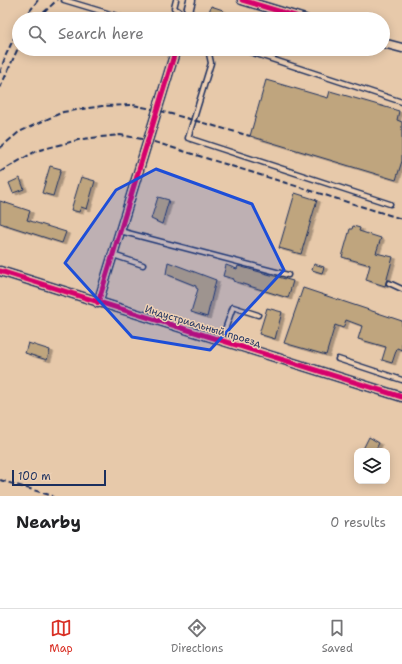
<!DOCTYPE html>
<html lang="en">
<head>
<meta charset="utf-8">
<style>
	body { margin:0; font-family:"Shantell Sans",sans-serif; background:#f6f6f6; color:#202124 }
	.controls { position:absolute; right:12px; bottom:12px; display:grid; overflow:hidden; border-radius:8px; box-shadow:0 2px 10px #0003 }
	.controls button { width:36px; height:36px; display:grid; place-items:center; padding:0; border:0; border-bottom:1px solid #e0e0e0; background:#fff; color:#202124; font:20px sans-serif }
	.scale { position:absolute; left:12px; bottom:10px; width:94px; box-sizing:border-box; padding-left:4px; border:2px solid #1b2f5e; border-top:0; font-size:11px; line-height:14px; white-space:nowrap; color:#1b2f5e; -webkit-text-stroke:3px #edd0b4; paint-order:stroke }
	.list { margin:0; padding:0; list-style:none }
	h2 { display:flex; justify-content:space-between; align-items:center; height:52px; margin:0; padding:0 16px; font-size:17px }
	h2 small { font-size:13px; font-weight:400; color:#757577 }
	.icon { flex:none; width:22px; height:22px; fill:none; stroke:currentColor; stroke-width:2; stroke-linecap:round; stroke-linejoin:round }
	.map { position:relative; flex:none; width:402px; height:496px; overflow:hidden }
	.search { position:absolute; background:#fff; box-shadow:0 2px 10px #0003; left:12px; right:12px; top:12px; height:44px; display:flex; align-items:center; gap:10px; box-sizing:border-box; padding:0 14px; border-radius:22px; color:#757577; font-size:15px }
	.sheet { height:112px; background:#fff }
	nav { display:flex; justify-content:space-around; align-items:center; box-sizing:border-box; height:56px; border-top:1px solid #e0e0e0; background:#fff; font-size:11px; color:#757577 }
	nav a { display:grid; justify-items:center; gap:2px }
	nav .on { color:#d93025 }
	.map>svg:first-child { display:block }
	.building { fill:#bfa57e; stroke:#1b2f5e; filter:url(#shadow) }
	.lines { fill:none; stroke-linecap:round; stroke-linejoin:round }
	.lane-casing { stroke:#1b2f5e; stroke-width:7 }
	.street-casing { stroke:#1b2f5e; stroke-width:11 }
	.lane { stroke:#edd0b4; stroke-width:4 }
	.street { stroke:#edd0b4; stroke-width:8 }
	.rail { stroke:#1b2f5e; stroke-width:2; stroke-dasharray:6 3; stroke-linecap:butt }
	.cycleway-casing { stroke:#edd0b4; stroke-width:8 }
	.cycleway { stroke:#d6006c; stroke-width:5 }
	.marked { fill:#1d4ed8; fill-opacity:0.2; stroke:#1d4ed8; stroke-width:3; stroke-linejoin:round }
	.labels { text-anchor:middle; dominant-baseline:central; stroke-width:3; stroke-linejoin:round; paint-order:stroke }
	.street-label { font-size:10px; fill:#1b2f5e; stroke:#edd0b4 }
</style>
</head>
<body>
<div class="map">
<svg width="402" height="496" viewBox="0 0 402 496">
	<defs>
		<filter id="shadow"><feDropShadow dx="3.5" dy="2" stdDeviation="0" flood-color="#0004"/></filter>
	</defs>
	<rect width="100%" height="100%" fill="#e7c9aa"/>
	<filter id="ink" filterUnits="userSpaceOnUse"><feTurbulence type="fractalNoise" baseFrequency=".025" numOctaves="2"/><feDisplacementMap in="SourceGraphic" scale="8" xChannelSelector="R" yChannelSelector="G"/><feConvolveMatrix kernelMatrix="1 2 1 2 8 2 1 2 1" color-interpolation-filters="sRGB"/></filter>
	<g filter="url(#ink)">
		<g class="building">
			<polygon points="211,6 223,10 221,19 207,19"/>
			<polygon points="261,49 277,49 276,55"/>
			<polygon points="266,80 328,98 330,91 399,111 397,120 402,122 402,161 396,180 250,136"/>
			<polygon points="50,166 61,169 53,196 42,193"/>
			<polygon points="81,177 95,181 87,209 81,207 79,212 71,210"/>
			<polygon points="20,178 24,189 13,193 9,183"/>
			<polygon points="295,193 317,200 301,254 279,248"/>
			<polygon points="158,197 169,200 162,224 151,219"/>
			<polygon points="0,201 30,211 27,220 66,232 62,243 0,223"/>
			<polygon points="353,226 360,228 359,231 381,238 376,253 393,257 385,286 366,280 370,265 342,257 350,229 352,229"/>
			<polygon points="168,262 216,280 207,317 191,312 198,289 196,288 196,286 166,274"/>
			<polygon points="314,264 324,267 322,273 312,270"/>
			<polygon points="226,265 237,269 238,266 293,281 288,298 233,281 234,279 223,276"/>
			<polygon points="303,288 402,321 402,350 397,348 392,363 382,360 386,347 358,339 362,326 346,320 343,328 335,325 326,355 284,343"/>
			<polygon points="267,308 282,312 275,339 259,334"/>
			<polygon points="28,343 50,350 47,360 25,353"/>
			<polygon points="369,437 379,443 375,451 362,451"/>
		</g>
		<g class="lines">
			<g class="lane-casing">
				<g id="lane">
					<polyline points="64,0 127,19"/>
					<polyline points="176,0 174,8 186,16"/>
					<polyline points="208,49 211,63 188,138 390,204"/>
					<polyline points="241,49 402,102"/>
					<polyline points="120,231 288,275"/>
					<polyline points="113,255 143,265"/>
					<polyline points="389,283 402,289"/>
					<polyline points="221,341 233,307 258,315"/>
					<polyline points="338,359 402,380"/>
				</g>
			</g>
			<g class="street-casing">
				<g id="street">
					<polyline points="242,0 305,19"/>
					<polyline points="186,19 191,0"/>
					<polyline points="383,43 402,48"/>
					<polyline points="0,271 402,397"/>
					<polyline points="98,303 176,49"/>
				</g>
			</g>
			<use href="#lane" class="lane"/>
			<use href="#street" class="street"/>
			<g class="rail">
				<polyline points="24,19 38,0"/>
				<polyline points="37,19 57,0"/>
				<polyline points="0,73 5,57 19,27"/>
				<polyline points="0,88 19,46"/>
				<polyline points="0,148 19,132 63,112 102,106 133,105 157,110 250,136"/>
				<polyline points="0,172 36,151 82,139 120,135 148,140 183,151 402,219"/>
				<polyline points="0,480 53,496"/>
			</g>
			<g class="cycleway-casing">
				<g id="cycleway">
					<polyline points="242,0 305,19"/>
					<polyline points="0,271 402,397"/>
					<polyline points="98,303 176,49"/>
				</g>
			</g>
			<use href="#cycleway" class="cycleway"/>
		</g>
	</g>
	<path class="marked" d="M156 169 252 204 284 270 210 350 132 337 65 263 116 190Z"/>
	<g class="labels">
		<g class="street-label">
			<text transform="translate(203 326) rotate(17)">Индустриальный проезд</text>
		</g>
	</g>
</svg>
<div class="controls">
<button><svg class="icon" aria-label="layers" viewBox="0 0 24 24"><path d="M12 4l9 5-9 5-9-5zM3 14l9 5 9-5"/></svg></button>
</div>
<div class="scale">100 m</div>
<div class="search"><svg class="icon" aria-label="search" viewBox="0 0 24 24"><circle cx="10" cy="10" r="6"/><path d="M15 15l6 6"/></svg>Search here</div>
</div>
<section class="sheet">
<h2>Nearby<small>0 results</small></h2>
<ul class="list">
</ul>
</section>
<nav>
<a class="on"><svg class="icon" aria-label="map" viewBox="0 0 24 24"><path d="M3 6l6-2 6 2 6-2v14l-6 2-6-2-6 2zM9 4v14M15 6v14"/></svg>Map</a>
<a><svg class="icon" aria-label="directions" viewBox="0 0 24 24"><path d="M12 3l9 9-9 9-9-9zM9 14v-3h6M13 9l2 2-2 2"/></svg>Directions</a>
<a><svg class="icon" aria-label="saved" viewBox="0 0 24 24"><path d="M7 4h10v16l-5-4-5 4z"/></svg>Saved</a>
</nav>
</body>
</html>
